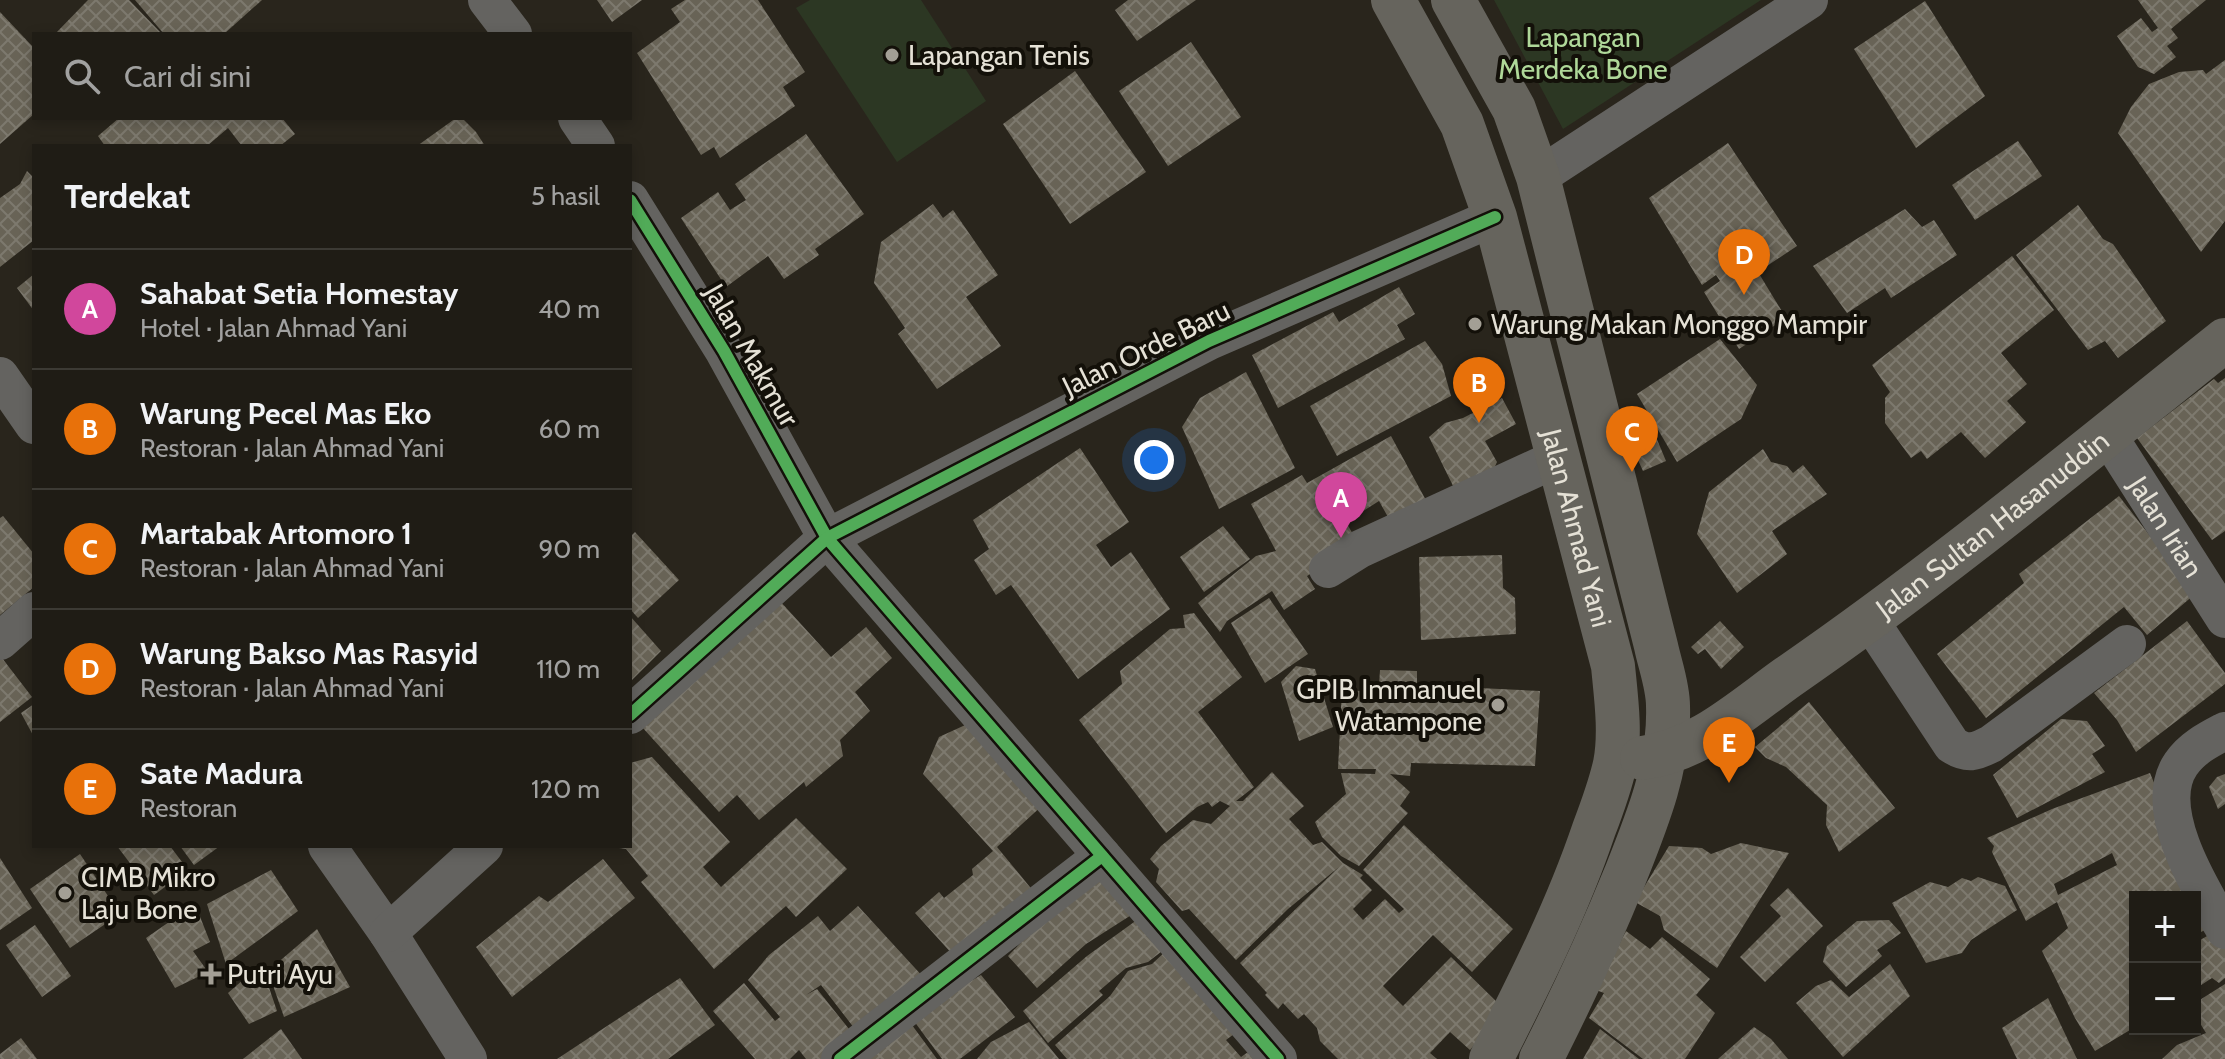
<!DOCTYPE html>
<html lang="id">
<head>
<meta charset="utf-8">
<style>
	body { margin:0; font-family:Cabin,sans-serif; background:#27251e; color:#f1f3f6 }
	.controls { position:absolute; right:24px; bottom:24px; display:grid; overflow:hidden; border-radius:0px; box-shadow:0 4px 12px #0003 }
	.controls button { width:72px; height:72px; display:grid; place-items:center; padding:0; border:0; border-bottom:2px solid #3c3a34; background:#1f1c15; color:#f1f3f6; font:40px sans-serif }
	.you { position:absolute; left:1154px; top:460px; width:28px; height:28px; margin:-20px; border:6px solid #fff; border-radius:50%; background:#1a73e8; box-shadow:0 0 0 12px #1a73e833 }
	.badge { display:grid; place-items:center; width:52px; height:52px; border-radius:50%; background:#db2777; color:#fff; font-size:26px; font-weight:700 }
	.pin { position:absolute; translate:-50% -66px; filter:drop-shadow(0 2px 4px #0008) }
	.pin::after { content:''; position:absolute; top:42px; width:28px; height:24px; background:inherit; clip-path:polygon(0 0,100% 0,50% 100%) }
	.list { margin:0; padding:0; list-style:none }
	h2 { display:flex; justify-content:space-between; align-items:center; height:104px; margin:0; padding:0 32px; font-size:34px }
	h2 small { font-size:26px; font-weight:400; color:#a1a1a0 }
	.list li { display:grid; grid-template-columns:52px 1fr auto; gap:24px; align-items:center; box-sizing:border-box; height:120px; padding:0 32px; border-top:2px solid #3c3a34 }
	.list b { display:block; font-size:30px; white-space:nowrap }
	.list p { margin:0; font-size:26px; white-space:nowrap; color:#a1a1a0 }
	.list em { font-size:26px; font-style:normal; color:#a1a1a0 }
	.icon { flex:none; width:44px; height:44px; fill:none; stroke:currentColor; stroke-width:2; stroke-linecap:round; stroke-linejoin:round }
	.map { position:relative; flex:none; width:2225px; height:1059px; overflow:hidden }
	.search { position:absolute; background:#1f1c15; box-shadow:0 4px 12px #0003; left:32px; top:32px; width:600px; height:88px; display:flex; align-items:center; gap:20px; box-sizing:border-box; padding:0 28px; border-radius:0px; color:#a1a1a0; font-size:30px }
	.panel { position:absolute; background:#1f1c15; box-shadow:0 4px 12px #0003; left:32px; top:144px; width:600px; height:704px; border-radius:0px }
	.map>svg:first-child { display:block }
	.green { fill:#2c3723 }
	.building { fill:url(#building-cross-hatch); fill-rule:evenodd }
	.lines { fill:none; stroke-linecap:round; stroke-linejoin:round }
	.minor { stroke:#646360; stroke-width:38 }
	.major { stroke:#66645d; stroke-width:44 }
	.cycleway-casing { stroke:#131009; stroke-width:17 }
	.cycleway { stroke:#51ab58; stroke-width:12 }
	.poi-dot { fill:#a39f95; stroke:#131009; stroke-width:3 }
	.labels { text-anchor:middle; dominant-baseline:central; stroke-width:8; stroke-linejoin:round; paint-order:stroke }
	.park-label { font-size:28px; fill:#afd899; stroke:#131009 }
	.poi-label { font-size:28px; fill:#e5e1d6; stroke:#131009; text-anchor:start }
	.street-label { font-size:28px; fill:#e5e1d6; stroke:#131009 }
</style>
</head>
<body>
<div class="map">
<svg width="2225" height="1059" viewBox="0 0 2225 1059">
	<defs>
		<pattern id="building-cross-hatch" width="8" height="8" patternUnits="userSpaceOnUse" patternTransform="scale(2)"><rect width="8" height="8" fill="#686356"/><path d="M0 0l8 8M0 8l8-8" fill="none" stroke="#7d796e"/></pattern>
	</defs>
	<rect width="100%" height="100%" fill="#29251c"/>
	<g class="green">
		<polygon points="810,0 921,0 986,101 897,162 796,8"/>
		<polygon points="1494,0 1761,0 1563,129"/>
	</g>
	<g class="building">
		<polygon points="88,0 129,0 162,34 55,34"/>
		<polygon points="135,0 262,0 224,34 164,34"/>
		<polygon points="597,0 642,0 612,22"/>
		<polygon points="685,0 758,0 805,72 783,87 795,106 720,158 714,147 701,155 637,53 680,22 671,9"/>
		<polygon points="1128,0 1196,0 1137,41 1115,10"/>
		<polygon points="2138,0 2206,0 2171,29 2178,38 2167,46 2176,57 2154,74 2138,67 2117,36 2141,18 2152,32 2158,28"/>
		<polygon points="1925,1 1985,96 1916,148 1854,49"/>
		<polygon points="0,12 34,48 34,114 0,144"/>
		<polygon points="1191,42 1241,117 1168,166 1119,91"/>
		<polygon points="2225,60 2225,221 2201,252 2118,133 2131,107 2149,84 2179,72 2203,70 2206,74"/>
		<polygon points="1075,71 1146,172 1070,224 1003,124"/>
		<polygon points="119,118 282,118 295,134 280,146 242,146 228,128 207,146 105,146 98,136"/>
		<polygon points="456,118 462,118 476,132 485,146 417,146"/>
		<polygon points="806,134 864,214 815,249 819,255 784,279 768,256 726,287 681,218 718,192 730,210 746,200 735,184"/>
		<polygon points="2018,141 2042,176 1975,220 1952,185"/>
		<polygon points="1728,143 1797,246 1758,272 1786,318 1739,349 1704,292 1720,281 1716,275 1702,285 1649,198"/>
		<polygon points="27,171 34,178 34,240 0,267 0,198 20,184"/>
		<polygon points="933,204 943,218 953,210 998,275 966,297 1001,346 937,389 898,334 905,328 874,283 881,242"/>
		<polygon points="2078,205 2103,239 2113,244 2166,321 2118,358 2105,341 2088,350 2016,255"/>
		<polygon points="1905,209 1922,227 1934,220 1957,255 1891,298 1885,288 1847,313 1813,266"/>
		<polygon points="2012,256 2054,310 2001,353 2027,384 2007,401 2026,422 1985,458 1961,432 1927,459 1921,451 1911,458 1885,423 1885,398 1890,392 1872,365"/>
		<polygon points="34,274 34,311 17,288"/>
		<polygon points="1399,287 1415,314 1397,325 1405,339 1278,408 1252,355 1333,312 1339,322"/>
		<polygon points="1720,339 1757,385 1741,419 1677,462 1637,394"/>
		<polygon points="1425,341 1442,364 1451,396 1337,456 1310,406"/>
		<polygon points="1246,372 1295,468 1219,509 1182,427 1200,398"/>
		<polygon points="2225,378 2225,531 2212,540 2137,438 2214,379 2218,383"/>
		<polygon points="1502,398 1516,424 1485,441 1497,462 1490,477 1457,494 1429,437 1445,423 1463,418"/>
		<polygon points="1391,436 1428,504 1393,526 1379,501 1346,522 1359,545 1307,576 1315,589 1284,610 1272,591 1227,621 1220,632 1198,603 1256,556 1276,551 1251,504 1302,475 1307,483"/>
		<polygon points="1656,437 1666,461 1643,471 1632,447"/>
		<polygon points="1080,448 1129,522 1096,545 1111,567 1131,552 1170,609 1078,679 1011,585 996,595 974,560 989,549 973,520"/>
		<polygon points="1763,449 1771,462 1787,466 1793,473 1803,465 1827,494 1772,531 1787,554 1737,593 1697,534 1709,492"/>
		<polygon points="2119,496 2195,594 2147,635 2124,607 1986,718 1937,654 2024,583 2019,574"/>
		<polygon points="3,516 34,554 34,587 0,615 0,518"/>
		<polygon points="1223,526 1250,559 1204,592 1180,557"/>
		<polygon points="635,532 679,580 638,618 630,609 630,537"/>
		<polygon points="1502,555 1503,588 1515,598 1516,634 1421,640 1419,557"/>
		<polygon points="1269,598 1308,654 1265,683 1231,623"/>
		<polygon points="779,600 831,657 866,627 892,658 855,692 870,711 840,740 843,756 806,787 804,782 759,820 737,795 719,812 642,727"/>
		<polygon points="1194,613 1242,677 1198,712 1254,787 1236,801 1243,801 1272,772 1304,806 1289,819 1313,845 1322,842 1343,863 1363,875 1360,878 1372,890 1353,909 1363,920 1385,899 1399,913 1404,909 1363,870 1404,825 1513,929 1472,972 1433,935 1383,986 1403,1006 1451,957 1504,1009 1470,1050 1450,1032 1430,1053 1437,1059 1338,1059 1320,1041 1317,1028 1304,1014 1298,1019 1283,1003 1278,1009 1265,995 1267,993 1240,963 1339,867 1288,909 1236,960 1189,909 1182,911 1156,882 1159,869 1150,859 1161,846 1193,820 1211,824 1230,806 1220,801 1212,807 1208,802 1197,807 1166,833 1079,720 1122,684 1120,671 1170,629 1185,628 1183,615"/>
		<polygon points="630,616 661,651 630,682"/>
		<polygon points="1720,621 1744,647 1721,669 1705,649 1698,654 1691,647"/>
		<polygon points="2187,621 2225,673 2225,684 2136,752 2117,720 2094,693"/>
		<polygon points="2,658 32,697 0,722 0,660"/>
		<polygon points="1296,666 1315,669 1333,727 1299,741 1281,682"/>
		<polygon points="1380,670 1417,671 1417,685 1540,691 1535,766 1411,763 1410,776 1390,774 1410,792 1400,806 1408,813 1359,866 1341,856 1322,837 1315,822 1346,794 1341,773 1375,774 1376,769 1338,769 1342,687 1359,691 1379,685"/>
		<polygon points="1809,702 1895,808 1839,852 1826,825 1827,805 1786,767 1766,758 1755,747"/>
		<polygon points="34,704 34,737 21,713"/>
		<polygon points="2061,719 2087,721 2105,746 2092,754 2105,772 2017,818 1993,775"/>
		<polygon points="974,721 1044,804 997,847 1034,892 964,967 915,913 939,892 944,898 973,875 972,869 993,851 923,774 939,737"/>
		<polygon points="652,757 730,842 703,867 721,887 796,818 847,869 796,917 786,906 714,969 641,882 648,876 626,849 619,848 619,846 630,846 630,763"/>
		<path d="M2150 773 2213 926 2195 935V897H2135V964L2133 965 2135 969V1027L2095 1051 2075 1018 2042 951 2068 928 2057 902 2026 921 1992 852 1994 846 1987 838 2052 809ZM2112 853 2117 865 2058 895 2054 884Z"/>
		<polygon points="2225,774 2225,804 2218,809 2209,787 2217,777"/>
		<polygon points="1741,843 1789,853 1717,968 1664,930 1660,916 1635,902 1669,846 1702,848 1711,854"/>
		<polygon points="117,846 170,846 188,870 154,895"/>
		<polygon points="180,846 220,846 194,865"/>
		<polygon points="80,854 120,914 70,948 30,889"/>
		<polygon points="0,858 32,908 0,930"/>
		<polygon points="603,859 635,898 512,997 476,947 539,896 548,902"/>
		<polygon points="271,870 298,911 226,964 207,904"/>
		<polygon points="1106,875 1136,912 1086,944 1037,988 1008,956 1046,917"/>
		<polygon points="1978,877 2005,886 2017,910 1971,940 1962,953 1926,963 1892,903 1930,882 1948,887 1962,878 1971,881"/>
		<polygon points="1788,888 1823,926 1765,982 1740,957 1781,916 1770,905"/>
		<polygon points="195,904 210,942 193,951 208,972 175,988 146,938"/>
		<path d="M858 906 937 992 906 1017 937 1059H806L799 1050 790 1059H755L713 1011 744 983 775 1021 780 1017 748 980 769 955 818 916 830 931ZM821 985 861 1037 857 1039 817 989 806 995Z"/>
		<polygon points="1141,917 1166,948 1148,962 1126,968 1099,991 1103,995 1048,1043 1023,1011 1087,956"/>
		<polygon points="1889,920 1901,933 1877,950 1882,956 1846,987 1823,962 1827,946 1857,921"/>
		<polygon points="35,925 71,976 42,997 6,945"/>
		<polygon points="317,929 350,987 284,1017 268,971"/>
		<polygon points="1626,931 1650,949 1662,937 1710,979 1696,995 1715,1013 1685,1059 1643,1059 1589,1018 1604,993 1596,990"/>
		<polygon points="2214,932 2225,949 2225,978 2219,983 2212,978 2195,989 2195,943"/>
		<polygon points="1168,949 1238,1031 1226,1040 1241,1057 1248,1052 1254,1059 1067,1059 1055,1045 1110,996 1128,971 1152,964"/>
		<polygon points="261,964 277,1011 249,1024 228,993"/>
		<polygon points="1890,964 1910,996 1843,1057 1796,1003 1816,986 1831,980 1849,997"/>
		<polygon points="981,975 1015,1017 960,1059 942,1059 911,1017"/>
		<polygon points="680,978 715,1025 668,1059 557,1059"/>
		<polygon points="2225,984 2225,1059 2162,1059 2177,1045 2206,1033 2195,1015 2195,1003"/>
		<polygon points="2048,998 2077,1059 2017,1059 2002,1028"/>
		<polygon points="1029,1022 1059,1059 977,1059 991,1042"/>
		<polygon points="1754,1027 1771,1039 1788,1059 1718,1059"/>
		<polygon points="281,1029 302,1059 243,1059"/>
		<polygon points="1600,1029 1639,1059 1583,1059"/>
		<polygon points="21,1038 37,1059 0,1059 0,1054"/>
	</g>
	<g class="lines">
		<g class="minor">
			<polyline points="487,0 513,34"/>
			<polyline points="577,118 596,146"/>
			<polyline points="1538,177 1809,0"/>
			<polyline points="630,200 724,351 827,538 1278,1059"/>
			<polyline points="0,376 34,425"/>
			<path id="s1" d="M2107 434 2225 619"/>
			<polyline points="1328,569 1360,549 1558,458"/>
			<path d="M1870 621 1952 745C1968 755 1975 752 1991 744L2127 644"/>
			<polyline points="0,641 34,611"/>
			<polyline points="630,715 827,538 1209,341 1495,217"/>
			<path d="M2225 731C2208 740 2192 748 2181 764 2150 809 2202 891 2225 930"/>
			<polyline points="327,846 388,933 468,1059"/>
			<polyline points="388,933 484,846"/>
			<polyline points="840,1059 1102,856"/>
		</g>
		<g class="major">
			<path id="s2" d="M1393 0 1462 124 1495 217 1613 666C1616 697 1621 733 1615 764 1610 786 1602 808 1594 829 1567 909 1529 984 1491 1059"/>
			<path d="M1453 0 1514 109 1538 177 1656 646C1660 665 1668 686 1668 706 1670 765 1647 821 1625 876 1599 940 1572 998 1541 1059"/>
			<path id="s3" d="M1642 758C1698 751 1743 709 1788 677 1939 573 2081 455 2225 340"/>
		</g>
		<g class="cycleway-casing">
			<g id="cycleway">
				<polyline points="630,200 724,351 827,538 1278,1059"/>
				<polyline points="630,715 827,538 1209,341 1495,217"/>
				<polyline points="840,1059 1102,856"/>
			</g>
		</g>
		<use href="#cycleway" class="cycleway"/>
	</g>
	<g class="poi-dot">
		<circle cx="892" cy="55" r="8"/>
		<circle cx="1475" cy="324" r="8"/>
		<circle cx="1498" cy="705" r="8"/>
		<circle cx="65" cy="893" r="8"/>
		<path d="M207 962h8v8h8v8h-8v8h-8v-8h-8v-8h8z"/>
	</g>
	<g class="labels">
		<g class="park-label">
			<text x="1583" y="37">Lapangan<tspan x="1583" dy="32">Merdeka Bone</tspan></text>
		</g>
		<g class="poi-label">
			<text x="908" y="55">Lapangan Tenis</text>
			<text x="1491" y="324">Warung Makan Monggo Mampir</text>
			<text x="1482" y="689" text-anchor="end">GPIB Immanuel<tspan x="1482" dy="32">Watampone</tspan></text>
			<text x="81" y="877">CIMB Mikro<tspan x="81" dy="32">Laju Bone</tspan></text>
			<text x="227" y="974">Putri Ayu</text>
		</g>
		<g class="street-label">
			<text transform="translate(1146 348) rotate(-26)">Jalan Orde Baru</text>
			<text transform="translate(752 355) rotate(60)">Jalan Makmur</text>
			<text stroke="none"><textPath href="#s3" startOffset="424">Jalan Sultan Hasanuddin</textPath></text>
			<text stroke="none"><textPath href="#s1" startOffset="110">Jalan Irian</textPath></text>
			<text stroke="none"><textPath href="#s2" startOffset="562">Jalan Ahmad Yani</textPath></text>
		</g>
	</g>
</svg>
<div class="controls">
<button>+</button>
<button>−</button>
</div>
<div class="you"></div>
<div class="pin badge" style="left:1341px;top:538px;background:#d1479c">A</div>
<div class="pin badge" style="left:1479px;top:423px;background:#e8710a">B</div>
<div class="pin badge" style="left:1632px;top:472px;background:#e8710a">C</div>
<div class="pin badge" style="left:1744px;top:295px;background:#e8710a">D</div>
<div class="pin badge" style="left:1729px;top:783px;background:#e8710a">E</div>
<div class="search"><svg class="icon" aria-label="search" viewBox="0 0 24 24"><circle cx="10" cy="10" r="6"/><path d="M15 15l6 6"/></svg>Cari di sini</div>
<section class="panel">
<h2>Terdekat<small>5 hasil</small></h2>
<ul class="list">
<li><span class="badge" style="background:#d1479c">A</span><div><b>Sahabat Setia Homestay</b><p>Hotel · Jalan Ahmad Yani</p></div><em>40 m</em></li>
<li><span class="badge" style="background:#e8710a">B</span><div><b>Warung Pecel Mas Eko</b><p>Restoran · Jalan Ahmad Yani</p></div><em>60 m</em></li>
<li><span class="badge" style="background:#e8710a">C</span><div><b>Martabak Artomoro 1</b><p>Restoran · Jalan Ahmad Yani</p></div><em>90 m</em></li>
<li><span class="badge" style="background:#e8710a">D</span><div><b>Warung Bakso Mas Rasyid</b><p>Restoran · Jalan Ahmad Yani</p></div><em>110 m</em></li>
<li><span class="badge" style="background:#e8710a">E</span><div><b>Sate Madura</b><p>Restoran</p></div><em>120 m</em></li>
</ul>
</section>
</div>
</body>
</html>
